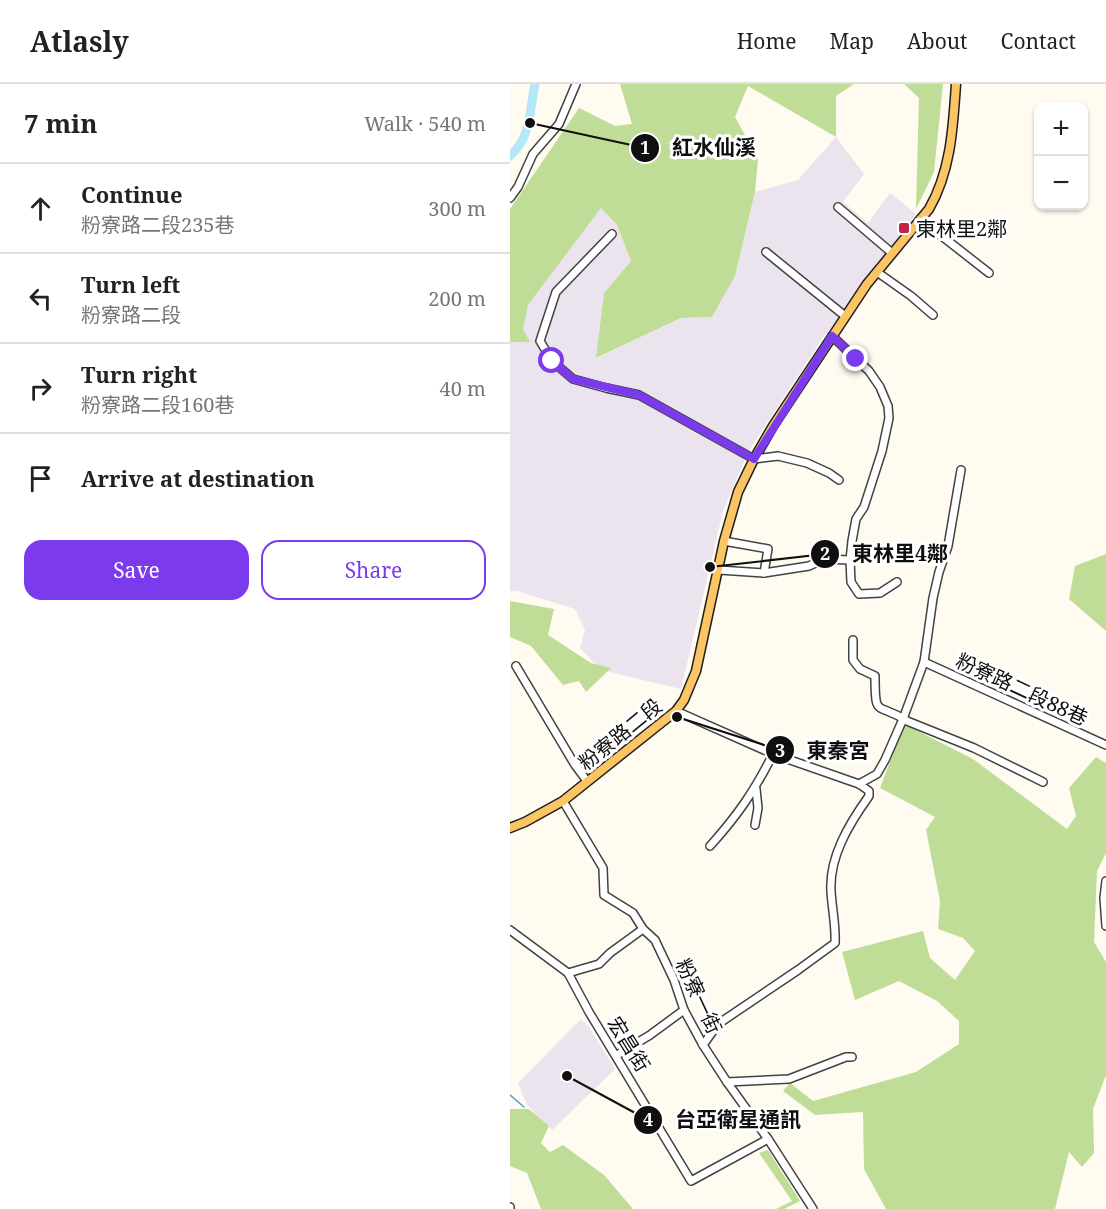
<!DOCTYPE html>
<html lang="en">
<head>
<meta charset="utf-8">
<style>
	body { margin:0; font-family:"Noto Serif","Noto Sans TC",serif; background:#f6f6f6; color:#222 }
	.controls { position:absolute; right:18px; top:18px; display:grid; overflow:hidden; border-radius:12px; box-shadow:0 2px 4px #0004 }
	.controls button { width:54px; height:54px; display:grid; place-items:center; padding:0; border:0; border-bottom:2px solid #e0e0e0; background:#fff; color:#222; font:30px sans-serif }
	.stop { position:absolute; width:18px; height:18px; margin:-14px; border:4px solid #7c3aed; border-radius:50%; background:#fff }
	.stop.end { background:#7c3aed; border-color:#fff; box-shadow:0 2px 6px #0008 }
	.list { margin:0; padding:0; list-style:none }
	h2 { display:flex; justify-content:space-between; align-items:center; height:78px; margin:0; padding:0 24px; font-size:26px }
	h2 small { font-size:20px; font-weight:400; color:#767676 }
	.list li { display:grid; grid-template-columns:39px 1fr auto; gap:18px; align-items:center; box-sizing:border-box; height:90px; padding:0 24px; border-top:2px solid #e0e0e0 }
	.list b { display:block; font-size:22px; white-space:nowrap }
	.list p { margin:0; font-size:20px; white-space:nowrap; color:#767676 }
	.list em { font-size:20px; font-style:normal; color:#767676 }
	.actions { display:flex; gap:12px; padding:18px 24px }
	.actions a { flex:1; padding:14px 0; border:2px solid #7c3aed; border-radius:18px; text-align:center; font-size:21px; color:#7c3aed }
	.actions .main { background:#7c3aed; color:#fff }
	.icon { flex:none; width:33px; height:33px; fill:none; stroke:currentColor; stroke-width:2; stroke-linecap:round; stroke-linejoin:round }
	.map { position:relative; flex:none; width:596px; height:1125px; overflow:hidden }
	header { display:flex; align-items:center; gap:36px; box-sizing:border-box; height:84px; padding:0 30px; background:#fff; border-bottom:2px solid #e0e0e0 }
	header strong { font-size:28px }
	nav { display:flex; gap:33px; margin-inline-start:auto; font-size:21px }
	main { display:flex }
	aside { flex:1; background:#fff }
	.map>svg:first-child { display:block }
	.industrial { fill:#ebe3ee }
	.forest { fill:#bfdd97 }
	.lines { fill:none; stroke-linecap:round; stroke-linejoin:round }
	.stream { stroke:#38a7d2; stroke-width:1.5 }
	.river { stroke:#b4e7f8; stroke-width:9 }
	.minor-casing { stroke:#424242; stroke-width:10 }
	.major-casing { stroke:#202020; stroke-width:11 }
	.minor { stroke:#fff; stroke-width:7 }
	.major { stroke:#fcc564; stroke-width:8 }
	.route { stroke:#7c3aed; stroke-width:8 }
	.poi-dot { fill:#c4223d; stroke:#fff; stroke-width:2 }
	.labels { text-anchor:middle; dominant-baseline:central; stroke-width:6; stroke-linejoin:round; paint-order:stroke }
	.poi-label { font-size:20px; fill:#0f0f0f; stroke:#fff; text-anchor:start }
	.street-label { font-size:20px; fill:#0f0f0f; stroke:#fff }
	.leader { fill:none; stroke:#0f0f0f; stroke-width:2 }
	.callout-dot { fill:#0f0f0f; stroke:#fff; stroke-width:2 }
	.mark-label { font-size:18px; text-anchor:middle; font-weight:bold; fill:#fff }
	.callout-label { font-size:21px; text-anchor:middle; font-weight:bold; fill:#0f0f0f; stroke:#fff; stroke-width:6; stroke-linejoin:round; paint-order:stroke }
</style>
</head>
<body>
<header>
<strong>Atlasly</strong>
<nav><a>Home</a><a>Map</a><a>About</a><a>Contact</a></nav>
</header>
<main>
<aside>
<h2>7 min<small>Walk · 540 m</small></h2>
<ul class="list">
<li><svg class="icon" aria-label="ahead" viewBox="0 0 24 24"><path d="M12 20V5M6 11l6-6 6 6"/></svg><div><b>Continue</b><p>粉寮路二段235巷</p></div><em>300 m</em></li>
<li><svg class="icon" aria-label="left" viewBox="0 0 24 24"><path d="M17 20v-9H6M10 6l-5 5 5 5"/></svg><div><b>Turn left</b><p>粉寮路二段</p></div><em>200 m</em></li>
<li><svg class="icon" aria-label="right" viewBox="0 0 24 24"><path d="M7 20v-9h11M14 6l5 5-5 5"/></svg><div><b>Turn right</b><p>粉寮路二段160巷</p></div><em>40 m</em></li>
<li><svg class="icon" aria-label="arrive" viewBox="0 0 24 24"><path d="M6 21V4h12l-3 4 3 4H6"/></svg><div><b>Arrive at destination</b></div></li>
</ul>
<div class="actions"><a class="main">Save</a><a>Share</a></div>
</aside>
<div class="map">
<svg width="596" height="1125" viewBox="0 0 596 1125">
	<rect width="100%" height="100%" fill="#fffbf1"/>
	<g class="industrial">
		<polygon points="326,53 354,90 333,118 358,139 380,109 406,130 312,255 238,368 213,427 171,605 91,586 70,564 75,546 65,525 7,507 0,507 0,258 20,258 12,245 18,221 91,124 107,141 121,177 94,209 87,274 171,234 202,233 225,192 245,108 288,96"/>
		<polygon points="71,935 79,943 105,985 42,1046 17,1021 8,999"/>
	</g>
	<g class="forest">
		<polygon points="110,0 344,0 326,12 326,53 238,2 225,33 248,75 245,108 225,192 202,233 171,234 86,274 94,209 121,177 107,141 91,124 18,221 13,245 20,258 0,258 0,125 69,24 105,42 122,40"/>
		<polygon points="394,0 433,0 424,88 406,125 409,14"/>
		<polygon points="596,470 596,547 559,515 565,482"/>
		<polygon points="0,517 44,525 38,551 81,579 101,584 76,608 69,597 53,601 21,562 0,553"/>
		<polygon points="394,640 463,675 557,745 566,732 559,704 586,673 596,679 596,769 587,787 584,858 596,878 596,991 583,1025 584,1069 572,1083 559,1068 545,1125 376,1125 354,1085 353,1028 305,1031 273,1007 280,999 303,1017 406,988 449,960 449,937 427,917 389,897 345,916 332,868 413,847 420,874 445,896 465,867 453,854 428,845 430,817 416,746 425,733 370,704"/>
		<polygon points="0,1025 19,1025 39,1042 31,1059 40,1068 53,1061 94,1091 123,1125 31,1125 17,1089 0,1082"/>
		<polygon points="258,1066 290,1117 274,1125 266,1125 282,1117 249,1069"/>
	</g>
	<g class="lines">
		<polyline class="stream" points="0,1011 14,1023"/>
		<path class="river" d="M0 72C22 52 19 27 25 0"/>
		<g class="minor-casing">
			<g id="minor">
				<polyline points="0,114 8,103 23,70 49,40 66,0"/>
				<polyline points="328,123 382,169"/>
				<polyline points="410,135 479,189"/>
				<polyline points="102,150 46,208 30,257 42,277 63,295 96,304 129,311 244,375 268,372 297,379 319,389 329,396"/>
				<polyline points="256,168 335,232"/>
				<polyline points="367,188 401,212 423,231"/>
				<polyline points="322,252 359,287 370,303 378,322 379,334 372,367 354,423 346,435 342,457 340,476 341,498 349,510 370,509 387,498"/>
				<polyline points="214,457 258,465 254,489 299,482 314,475 340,476"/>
				<polyline points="209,486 254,489"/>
				<path d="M343 556V576L350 585 365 592C365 636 367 617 397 637L464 664 533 698"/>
				<polyline points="414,578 596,661"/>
				<polyline points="6,582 65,681 77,697"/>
				<path d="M166 627 263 670 349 700 359 707V712C339 740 319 773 321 807 322 825 326 842 325 859L288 886 208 940 193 961"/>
				<polyline points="349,700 367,690 375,676 393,635 414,578 423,514 429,488 438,462 451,386"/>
				<polyline points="53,717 93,784 94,811 123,829 133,845 145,856 164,896 174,926 193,961 217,998 258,1055 303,1125"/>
				<polyline points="245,741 248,724 246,705"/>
				<path d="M200 762C228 731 245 706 263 670"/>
				<polyline points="596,797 594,814 596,842"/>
				<polyline points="0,846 58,889 79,928 181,1097 258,1055"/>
				<polyline points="58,889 89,880 100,869 133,845"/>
				<polyline points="107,971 140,951 174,926"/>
				<polyline points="217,998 279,995 336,973 342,973"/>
				<polyline points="0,1123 0,1125"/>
			</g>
		</g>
		<g class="major-casing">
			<path id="major" d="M0 744 15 738 53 717 166 627 174 616 186 587 214 457 228 408 244 375 263 342 357 200 419 125C441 87 443 43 446 0"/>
		</g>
		<use href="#minor" class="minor"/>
		<use href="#major" class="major"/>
	</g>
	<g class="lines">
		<polyline class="route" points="42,277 63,295 129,311 244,375 322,252 346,275"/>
	</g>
	<rect class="poi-dot" x="388" y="138" width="12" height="12" rx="3"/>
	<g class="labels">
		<g class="poi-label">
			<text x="406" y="144">東林里2鄰</text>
		</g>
		<g class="street-label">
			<text transform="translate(512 605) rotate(25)">粉寮路二段88巷</text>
			<text transform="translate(110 650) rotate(-39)">粉寮路二段</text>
			<text transform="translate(189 912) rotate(65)">粉寮一街</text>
			<text transform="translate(119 960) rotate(58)">宏昌街</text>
		</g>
	</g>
	<path class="leader" d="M20 39L135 64M200 483L315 470M167 633L270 666M57 992L138 1036"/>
	<g class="callout-dot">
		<circle cx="20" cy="39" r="6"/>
		<circle cx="200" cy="483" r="6"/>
		<circle cx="167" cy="633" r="6"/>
		<circle cx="57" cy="992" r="6"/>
		<circle cx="135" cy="64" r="15"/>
		<circle cx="315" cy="470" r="15"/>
		<circle cx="270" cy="666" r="15"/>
		<circle cx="138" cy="1036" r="15"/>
	</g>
	<g class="mark-label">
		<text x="135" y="70">1</text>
		<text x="315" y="476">2</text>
		<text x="270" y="673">3</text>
		<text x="138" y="1042">4</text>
	</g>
	<g class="callout-label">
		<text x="204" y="71">紅水仙溪</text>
		<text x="390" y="477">東林里4鄰</text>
		<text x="328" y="674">東秦宮</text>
		<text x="228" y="1043">台亞衛星通訊</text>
	</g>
</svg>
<div class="controls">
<button>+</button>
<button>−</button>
</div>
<div class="stop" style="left:42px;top:277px"></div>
<div class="stop end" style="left:346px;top:275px"></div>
</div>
</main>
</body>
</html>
